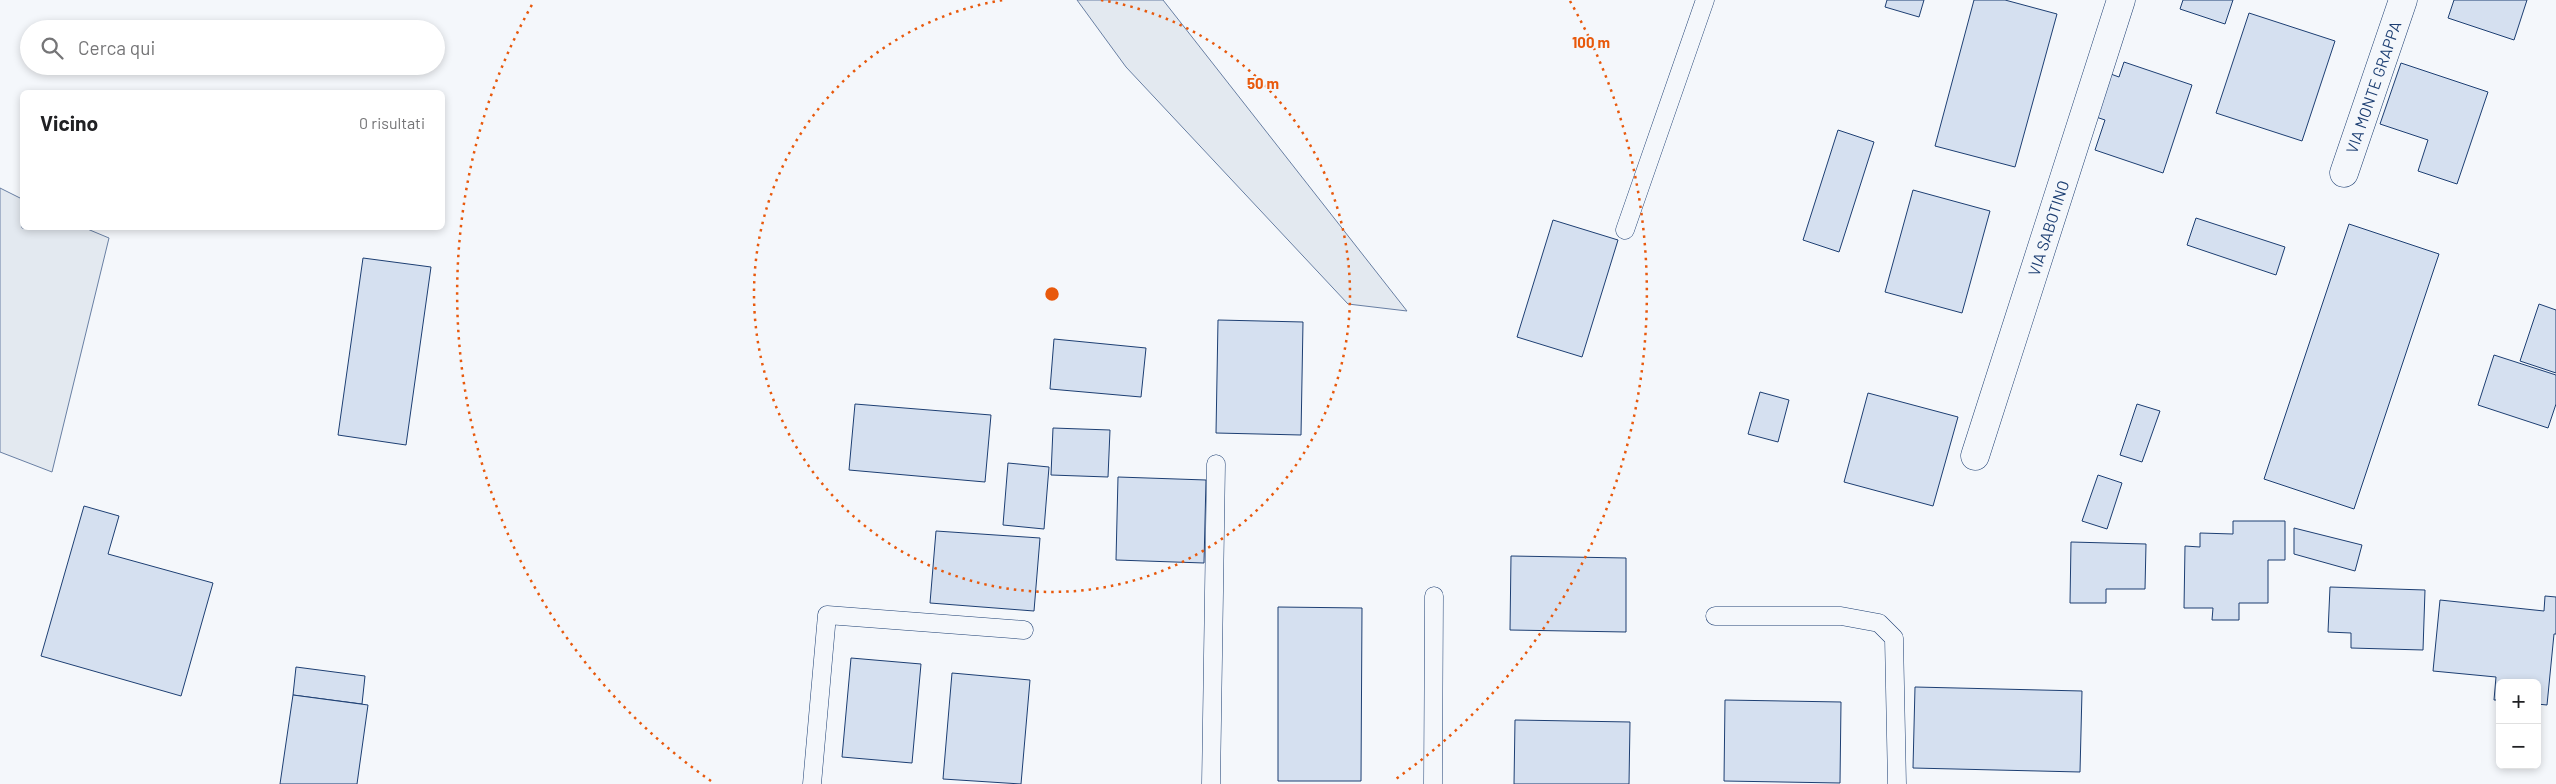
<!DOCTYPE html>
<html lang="it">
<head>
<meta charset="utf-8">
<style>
	body { margin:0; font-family:Barlow,sans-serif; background:#f6f6f6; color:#202124 }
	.controls { position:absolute; right:15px; bottom:15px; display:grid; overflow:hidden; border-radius:8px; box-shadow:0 2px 8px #0003 }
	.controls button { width:45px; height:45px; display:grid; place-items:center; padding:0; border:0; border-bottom:1px solid #e0e0e0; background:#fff; color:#202124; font:25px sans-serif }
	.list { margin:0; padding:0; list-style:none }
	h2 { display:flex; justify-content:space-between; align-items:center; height:65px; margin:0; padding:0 20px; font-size:21px }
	h2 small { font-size:16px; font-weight:400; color:#757577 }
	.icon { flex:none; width:28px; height:28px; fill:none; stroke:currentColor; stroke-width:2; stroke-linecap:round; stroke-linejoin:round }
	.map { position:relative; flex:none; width:2556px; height:784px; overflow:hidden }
	.search { position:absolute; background:#fff; box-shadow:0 2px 8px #0003; left:20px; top:20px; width:425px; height:55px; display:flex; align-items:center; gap:12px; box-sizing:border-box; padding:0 18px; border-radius:28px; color:#757577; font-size:19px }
	.panel { position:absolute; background:#fff; box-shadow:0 2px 8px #0003; left:20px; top:90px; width:425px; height:140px; border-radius:8px }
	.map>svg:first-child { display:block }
	.green { fill:#e3e9f0; stroke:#687fa3 }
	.building { fill:#d5e0f0; stroke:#1d3f73 }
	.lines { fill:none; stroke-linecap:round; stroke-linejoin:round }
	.lane-casing { stroke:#1d3f73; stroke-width:19 }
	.street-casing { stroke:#1d3f73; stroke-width:29 }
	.lane { stroke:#f4f7fb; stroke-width:18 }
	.street { stroke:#f4f7fb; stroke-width:28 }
	.ring { fill:none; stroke:#e8590c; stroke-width:2.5; stroke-dasharray:2.5 5 }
	.labels { text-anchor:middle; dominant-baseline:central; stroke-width:4; stroke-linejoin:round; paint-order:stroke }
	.street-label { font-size:16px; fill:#1d3f73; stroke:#f4f7fb }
	.centre { fill:#e8590c; stroke:#f4f7fb; stroke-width:2.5 }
	.ring-label { font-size:15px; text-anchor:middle; font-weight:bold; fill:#e8590c; stroke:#f4f7fb; stroke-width:4; stroke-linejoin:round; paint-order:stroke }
</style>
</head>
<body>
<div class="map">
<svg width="2556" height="784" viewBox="0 0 2556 784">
	<rect width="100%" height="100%" fill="#f4f7fb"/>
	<g class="green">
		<polygon points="1077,0 1163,0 1407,311 1348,304 1126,67"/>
		<polygon points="0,188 22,199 22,228 85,228 109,238 52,472 0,452"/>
	</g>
	<g class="building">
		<polygon points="1887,0 1924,0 1919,17 1885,7"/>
		<polygon points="1974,0 2005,0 2057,14 2015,167 1935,146"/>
		<polygon points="2183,0 2233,0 2225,24 2180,9"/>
		<polygon points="2454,0 2527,0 2514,40 2448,18"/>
		<polygon points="2249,13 2335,41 2302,141 2216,113"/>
		<polygon points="2124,62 2192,85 2163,173 2095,150 2105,120 2093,116 2108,73 2119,77"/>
		<polygon points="2401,63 2488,92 2457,184 2418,171 2428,140 2380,124"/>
		<polygon points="1838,130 1874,142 1839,252 1803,240"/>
		<polygon points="1913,190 1990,211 1962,313 1885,292"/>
		<polygon points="2196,218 2285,247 2276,275 2187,245"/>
		<polygon points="1553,220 1618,240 1582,357 1517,337"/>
		<polygon points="2349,224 2439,254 2354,509 2264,479"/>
		<polygon points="363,258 431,267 406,445 338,435"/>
		<polygon points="2539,304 2556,310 2556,373 2520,361"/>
		<polygon points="1218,320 1303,322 1301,435 1216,433"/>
		<polygon points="1054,339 1146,348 1141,397 1050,389"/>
		<polygon points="2494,355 2556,375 2556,404 2548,428 2478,405"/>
		<polygon points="1760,392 1789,400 1778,442 1748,434"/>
		<polygon points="1868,393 1958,417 1933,506 1844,482"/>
		<polygon points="855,404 991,415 985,482 849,470"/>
		<polygon points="2137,404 2160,411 2142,462 2120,455"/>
		<polygon points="1053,428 1110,430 1108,477 1051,475"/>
		<polygon points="1008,463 1049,467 1044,529 1003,525"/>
		<polygon points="2098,475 2122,483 2107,529 2082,521"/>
		<polygon points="1118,477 1206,480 1204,563 1116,560"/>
		<polygon points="84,506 119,516 108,554 213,583 181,696 41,656"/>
		<polygon points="2233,521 2285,521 2285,560 2268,560 2268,603 2239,603 2239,620 2212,620 2213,608 2184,608 2185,546 2200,547 2200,533 2233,534"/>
		<polygon points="2294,528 2362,545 2355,571 2294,554"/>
		<polygon points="936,531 1040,538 1034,611 930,603"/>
		<polygon points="2071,542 2146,544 2145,589 2106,589 2106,603 2070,603"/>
		<polygon points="1511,556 1626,558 1626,632 1510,630"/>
		<polygon points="2330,587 2425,590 2423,650 2351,648 2351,633 2328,632"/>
		<polygon points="2545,596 2556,597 2556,634 2554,634 2547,705 2537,704 2537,683 2500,683 2500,700 2494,700 2496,677 2433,671 2440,600 2544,611"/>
		<polygon points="1278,607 1362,608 1361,781 1278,781"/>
		<polygon points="851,658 921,664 912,763 842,757"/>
		<polygon points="296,667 365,676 362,704 293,695"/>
		<polygon points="952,673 1030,680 1021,784 943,779"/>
		<polygon points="1915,687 2082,691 2080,772 1913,768"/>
		<polygon points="293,695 368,705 357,784 280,784"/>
		<polygon points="1725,700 1841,702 1840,783 1724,781"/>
		<polygon points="1515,720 1630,722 1629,784 1514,784"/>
	</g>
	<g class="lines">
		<g class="lane-casing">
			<g id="lane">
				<polyline points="1625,230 1705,0"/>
				<polyline points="1715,616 1841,616 1879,623 1894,638 1897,784"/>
				<polyline points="812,784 827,615 1024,630"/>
				<polyline points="1211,784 1216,464"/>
				<polyline points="1433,784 1434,596"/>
			</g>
		</g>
		<g class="street-casing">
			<g id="street">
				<polyline points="2344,173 2403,0"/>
				<polyline points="1975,456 2121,0"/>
			</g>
		</g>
		<use href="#lane" class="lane"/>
		<use href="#street" class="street"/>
	</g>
	<g class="ring">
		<path d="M1101 0A298 298 0 1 1 1003 0"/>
		<path d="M711 781A595 595 0 0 1 534 1M1570 1A595 595 0 0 1 1393 781"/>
	</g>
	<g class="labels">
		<g class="street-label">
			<text transform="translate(2373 87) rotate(-71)">VIA MONTE GRAPPA</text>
			<text transform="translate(2048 228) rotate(-72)">VIA SABOTINO</text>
		</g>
	</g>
	<circle cx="1052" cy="294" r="8" class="centre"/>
	<g class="ring-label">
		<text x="1591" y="48">100 m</text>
		<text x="1263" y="89">50 m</text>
	</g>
</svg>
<div class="controls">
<button>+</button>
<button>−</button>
</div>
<div class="search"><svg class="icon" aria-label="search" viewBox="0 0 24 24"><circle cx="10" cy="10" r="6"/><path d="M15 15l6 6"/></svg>Cerca qui</div>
<section class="panel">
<h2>Vicino<small>0 risultati</small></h2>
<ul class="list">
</ul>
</section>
</div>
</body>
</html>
